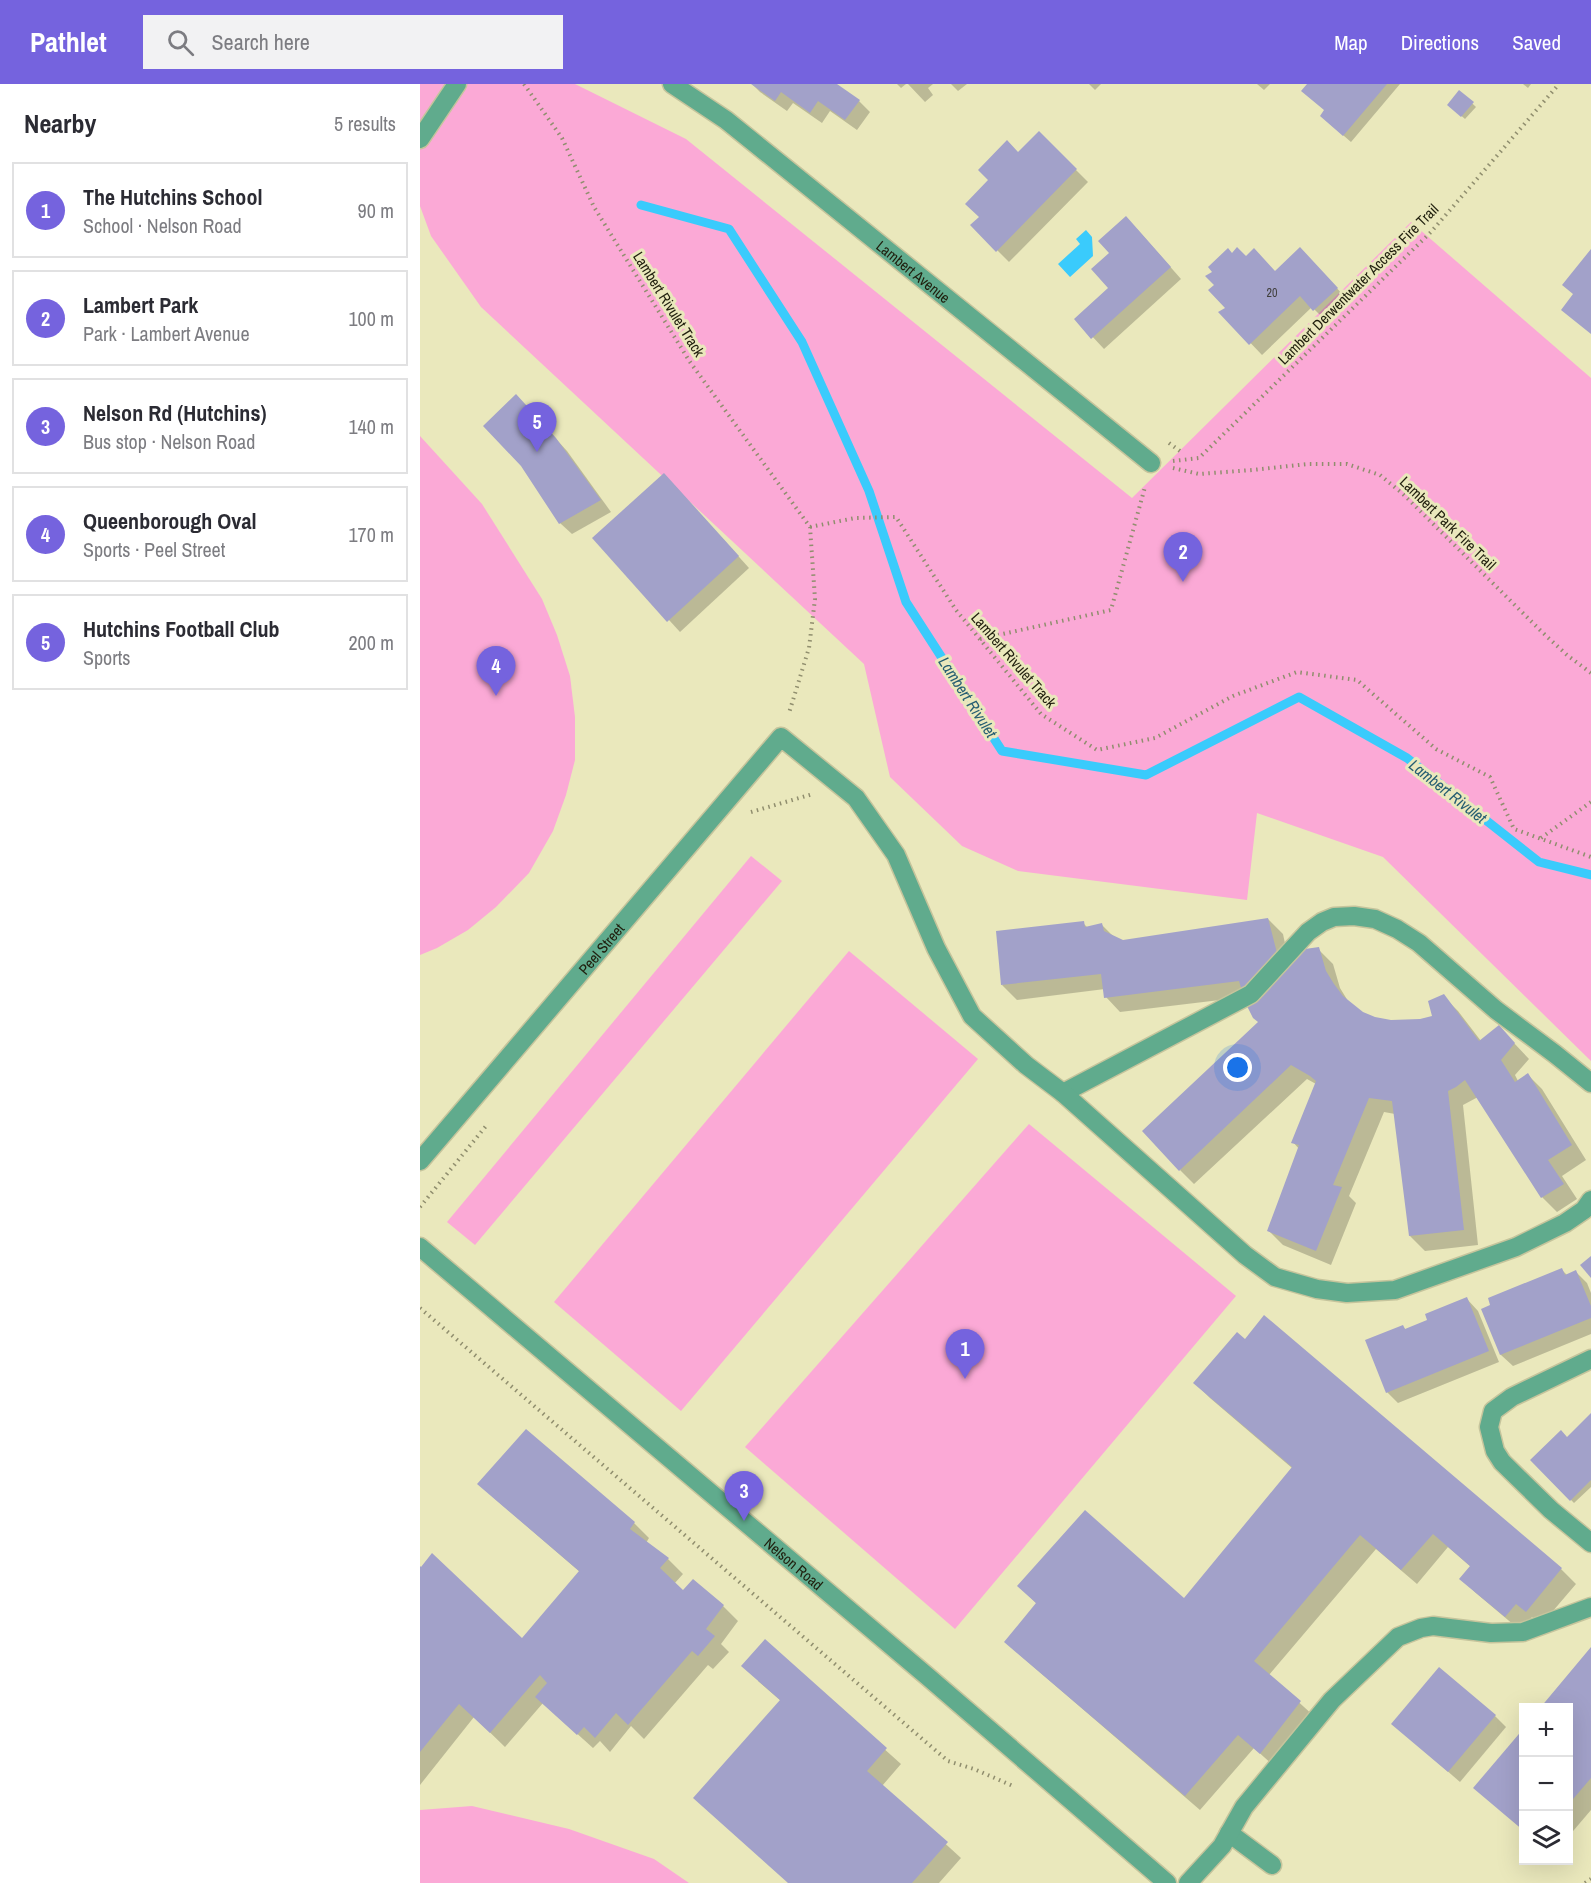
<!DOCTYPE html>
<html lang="en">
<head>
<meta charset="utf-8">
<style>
	body { margin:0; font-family:"Archivo Narrow",sans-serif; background:#f2f2f3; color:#2b2b33 }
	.controls { position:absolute; right:18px; bottom:18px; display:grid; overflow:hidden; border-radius:0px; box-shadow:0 6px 24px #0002 }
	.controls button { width:54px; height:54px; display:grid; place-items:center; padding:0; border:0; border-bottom:2px solid #e1e1e2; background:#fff; color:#2b2b33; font:30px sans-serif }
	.you { position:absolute; left:818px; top:984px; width:21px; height:21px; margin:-15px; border:4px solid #fff; border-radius:50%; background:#1a73e8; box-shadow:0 0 0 9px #1a73e833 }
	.badge { display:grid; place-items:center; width:39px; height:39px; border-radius:50%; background:#7563de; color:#fff; font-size:20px; font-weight:700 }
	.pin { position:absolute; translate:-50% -50px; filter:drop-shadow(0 2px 3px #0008) }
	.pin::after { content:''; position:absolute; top:32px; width:21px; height:18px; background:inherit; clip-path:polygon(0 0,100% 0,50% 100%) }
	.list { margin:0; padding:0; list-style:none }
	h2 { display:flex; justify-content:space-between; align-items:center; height:78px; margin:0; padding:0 24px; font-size:26px }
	h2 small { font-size:20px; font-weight:400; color:#7c7c81 }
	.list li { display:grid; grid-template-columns:39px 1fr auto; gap:18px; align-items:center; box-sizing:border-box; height:96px; margin:0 12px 12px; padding:0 12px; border:2px solid #e1e1e2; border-radius:0px }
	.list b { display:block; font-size:22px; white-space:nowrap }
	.list p { margin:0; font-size:20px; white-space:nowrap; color:#7c7c81 }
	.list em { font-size:20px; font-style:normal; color:#7c7c81 }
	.icon { flex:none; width:33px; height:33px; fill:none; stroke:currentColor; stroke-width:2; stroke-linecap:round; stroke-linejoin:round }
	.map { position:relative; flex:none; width:1171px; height:1799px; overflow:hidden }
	header { display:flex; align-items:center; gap:36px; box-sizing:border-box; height:84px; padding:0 30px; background:#7563de; color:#fff }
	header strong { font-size:28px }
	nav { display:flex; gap:33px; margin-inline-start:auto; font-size:21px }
	.search { width:420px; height:54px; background:#f2f2f3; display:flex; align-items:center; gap:15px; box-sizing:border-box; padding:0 21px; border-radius:0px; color:#7c7c81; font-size:22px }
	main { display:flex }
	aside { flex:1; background:#fff }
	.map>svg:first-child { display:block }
	.green { fill:#fba9d6 }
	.water { fill:#3acbfc }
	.shadow { fill:#0003 }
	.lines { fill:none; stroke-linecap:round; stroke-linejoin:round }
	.stream { stroke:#3acbfc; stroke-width:9 }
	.building { fill:#a2a1c9 }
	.minor-casing { stroke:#c5c49c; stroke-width:21 }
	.path { stroke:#908e6e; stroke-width:4; stroke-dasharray:1.5 4.5; stroke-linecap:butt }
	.minor { stroke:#60ab8d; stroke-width:18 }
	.labels { text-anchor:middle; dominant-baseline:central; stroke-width:6; stroke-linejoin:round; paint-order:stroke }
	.number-label { font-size:12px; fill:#403f3c }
	.street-label { font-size:15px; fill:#1f1e0d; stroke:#eae8bc }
	.water-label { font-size:16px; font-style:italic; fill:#265e72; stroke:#eae8bc }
</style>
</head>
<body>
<header>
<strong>Pathlet</strong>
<div class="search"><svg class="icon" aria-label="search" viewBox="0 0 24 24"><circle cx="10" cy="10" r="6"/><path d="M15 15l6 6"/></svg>Search here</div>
<nav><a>Map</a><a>Directions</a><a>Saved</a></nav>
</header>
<main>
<aside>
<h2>Nearby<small>5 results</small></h2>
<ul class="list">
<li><span class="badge">1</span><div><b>The Hutchins School</b><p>School · Nelson Road</p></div><em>90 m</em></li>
<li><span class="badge">2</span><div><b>Lambert Park</b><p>Park · Lambert Avenue</p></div><em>100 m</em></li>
<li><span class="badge">3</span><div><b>Nelson Rd (Hutchins)</b><p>Bus stop · Nelson Road</p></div><em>140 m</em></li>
<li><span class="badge">4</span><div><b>Queenborough Oval</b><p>Sports · Peel Street</p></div><em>170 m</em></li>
<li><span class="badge">5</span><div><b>Hutchins Football Club</b><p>Sports</p></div><em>200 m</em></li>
</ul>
</aside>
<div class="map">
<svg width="1171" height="1799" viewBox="0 0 1171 1799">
	<rect width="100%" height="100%" fill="#eae8bc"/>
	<g class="green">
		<polygon points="0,0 155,0 266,55 712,414 991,138 1171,294 1171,977 963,773 837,729 827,816 598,787 542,762 470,693 444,580 61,223 11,152 0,122"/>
		<polygon points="0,352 62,420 122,515 137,551 150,592 155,633 155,676 146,711 133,747 109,789 76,823 48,846 17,864 0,871"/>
		<polygon points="331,772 362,797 55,1161 27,1138"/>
		<polygon points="429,867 558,975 261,1327 134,1218"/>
		<polygon points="609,1040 816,1212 535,1545 325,1363"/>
		<polygon points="52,1722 149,1745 234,1775 269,1799 0,1799 0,1726"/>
	</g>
	<polygon class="water" points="666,146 672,153 673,172 650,193 638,180 660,160 656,155"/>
	<g class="shadow">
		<polygon points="332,0 415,0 439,17 450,28 437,46 410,27 402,39 373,19 367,27 340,8"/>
		<polygon points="477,0 486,0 481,4"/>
		<polygon points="488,0 513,0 508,4 513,11 505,18"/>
		<polygon points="531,0 547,0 538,7"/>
		<polygon points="669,0 681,0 675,6"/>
		<polygon points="837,0 850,0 844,6"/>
		<polygon points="889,0 980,0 931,58 909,39 906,27"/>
		<polygon points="1103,0 1111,0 1108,4"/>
		<polygon points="1040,8 1056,23 1045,35 1029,21"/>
		<polygon points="619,49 668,98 589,178 552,141 561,133 598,70"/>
		<polygon points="717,145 761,195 684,265 656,235 690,204"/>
		<polygon points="812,171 826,174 855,189 891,177 928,216 906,237 892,223 842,271 801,228 808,225 796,201"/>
		<polygon points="107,323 147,367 191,428 152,450 140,439"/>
		<polygon points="255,402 329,484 260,548 174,454"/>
		<polygon points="848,835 863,850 867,869 898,865 913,880 920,904 928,917 942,929 955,935 971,937 1000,936 1014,933 1023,912 1038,927 1061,957 1093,958 1109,975 1095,991 1098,997 1108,991 1122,1005 1166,1076 1142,1092 1157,1115 1137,1128 1122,1113 1058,1013 1043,1021 1058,1161 1005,1167 990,1152 975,1030 964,1028 929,1112 936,1119 911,1181 863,1161 848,1146 879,1065 873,1058 896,1000 887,995 774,1100 760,1086 840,938 825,913 700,928 686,913 685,905 597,916 582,901 663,839 668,844 682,841 694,853 703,857"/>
		<polygon points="1141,1185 1147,1191 1156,1188 1167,1199 1171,1209 1171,1250 1093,1282 1081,1271 1063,1226"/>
		<polygon points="1047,1215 1058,1227 1079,1278 978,1319 967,1308 983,1243 986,1246 1009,1236"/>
		<polygon points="844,1233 1141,1485 1156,1500 1121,1541 1112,1533 1101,1547 1056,1509 1041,1495 1051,1483 1028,1463 997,1500 956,1465 849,1591 895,1633 856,1684 834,1664 780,1726 601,1572 586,1558 617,1520 599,1502 764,1516 872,1384 790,1314 775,1299 825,1257"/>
		<polygon points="1171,1331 1171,1403 1154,1419 1112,1376 1147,1355"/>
		<polygon points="74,1414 214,1439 229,1454 226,1459 248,1475 263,1490 254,1500 263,1508 273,1497 303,1522 318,1537 301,1560 309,1568 293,1585 288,1581 224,1655 211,1642 190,1668 180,1657 173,1664 123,1619 85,1663 54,1633 0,1701 0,1484 103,1556 160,1488"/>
		<polygon points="345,1558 481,1680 462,1702 541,1774 519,1799 369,1799 361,1617 338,1597"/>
		<polygon points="1171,1566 1171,1726 1148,1753 1148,1624"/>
		<polygon points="1075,1632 1086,1643 1040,1698 973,1640"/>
	</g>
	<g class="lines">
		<polyline class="stream" points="221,121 309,145 382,258 449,407 486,518 582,667 726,691 879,613 987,674 1119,778 1171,791"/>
	</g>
	<g class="building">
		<polygon points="331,0 417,0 440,16 425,36 398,17 390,29 361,8 355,17"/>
		<polygon points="887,0 967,0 923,52 900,32 904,26 881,7"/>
		<polygon points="1039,6 1054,18 1041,33 1027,21"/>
		<polygon points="619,47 657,85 576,168 550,141 559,133 545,120 568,96 558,86 587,56 598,68"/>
		<polygon points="706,132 751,183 671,255 654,235 688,204 671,185 689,169 678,157"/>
		<polygon points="817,163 826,172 834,164 855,187 880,163 918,204 893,227 880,212 829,261 798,228 805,224 788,206 794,201 785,192 792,188 788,183 808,164 812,169"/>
		<polygon points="1171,165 1171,250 1141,226 1153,210 1142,201"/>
		<polygon points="96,310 136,354 181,416 139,440 101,382 63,342"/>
		<polygon points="244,389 319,472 247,538 172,454"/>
		<polygon points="848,834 857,869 899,863 906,887 914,900 923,912 943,928 955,933 971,936 1000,935 1012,932 1008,917 1024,910 1059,957 1079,941 1095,959 1081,976 1095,998 1108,989 1152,1061 1128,1076 1144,1100 1121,1114 1045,996 1036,1003 1028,1007 1044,1146 989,1152 972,1017 949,1014 913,1101 922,1103 896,1167 847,1147 879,1061 871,1059 896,997 890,992 871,981 759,1087 722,1047 838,938 833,934 826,920 819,897 684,914 681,890 581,901 576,847 664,837 665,843 682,839 684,847 703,856"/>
		<polygon points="1171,1172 1171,1194 1160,1181"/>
		<polygon points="1142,1184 1145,1191 1156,1186 1171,1222 1171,1234 1080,1271 1061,1225 1070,1221 1068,1214"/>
		<polygon points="1047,1213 1069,1267 966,1309 945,1256 983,1241 985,1245 1007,1236 1005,1230"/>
		<polygon points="844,1231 1142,1484 1106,1528 1096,1520 1085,1533 1039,1495 1050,1482 1013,1450 981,1486 940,1451 834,1577 881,1617 840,1670 818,1651 765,1712 584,1558 616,1519 597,1502 665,1426 764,1514 872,1383 773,1299 817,1248 825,1255"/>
		<polygon points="1171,1329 1171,1396 1150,1417 1110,1376 1141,1346 1147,1353"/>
		<polygon points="106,1345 215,1438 210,1445 249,1474 240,1484 263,1506 273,1495 304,1521 286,1545 295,1552 278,1572 272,1567 208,1641 196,1629 175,1654 164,1643 157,1651 115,1613 127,1599 120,1591 70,1649 39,1620 0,1668 0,1482 1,1483 12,1469 102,1554 159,1487 57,1400"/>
		<polygon points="345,1555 467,1664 447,1687 528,1758 492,1799 368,1799 273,1714 360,1616 321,1582"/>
		<polygon points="1171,1563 1171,1694 1148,1721 1148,1624 1120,1624"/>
		<polygon points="1019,1583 1076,1631 1028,1688 971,1640"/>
		<polygon points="1104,1644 1104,1747 1053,1704"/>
	</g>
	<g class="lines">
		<g class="minor-casing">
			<g id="minor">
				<path id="s1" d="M252 0 306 36 731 379"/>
				<polyline points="0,55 37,0"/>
				<polyline points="643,1009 831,910 888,848 902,838 914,833 934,832 955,835 977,845 999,859 1076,926 1135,970 1171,999"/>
				<path id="s2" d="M0 1077 361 653 436 714 476 771 516 864 552 932 606 981 643 1009 825 1171 855 1193 897 1205 927 1209 975 1206 1096 1163 1145 1139 1164 1126 1171 1116"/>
				<path id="s3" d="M0 1163 507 1592 747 1799"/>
				<polyline points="1171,1275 1092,1313 1073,1327 1069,1343 1075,1367 1082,1378 1131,1426 1171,1459"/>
				<polyline points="809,1749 852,1781"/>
				<polyline points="768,1799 802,1762 824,1723 912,1616 978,1553 1001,1544 1013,1542 1071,1549 1103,1548 1171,1523"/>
			</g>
		</g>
		<g class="path">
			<polyline points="104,0 142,54 174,123 270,278 390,443 395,515 389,564 369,629"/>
			<polyline points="749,359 760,367"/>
			<polyline points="753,377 779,374 1011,148 1139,0"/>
			<polyline points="753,384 779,390 832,386 888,380 927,380 960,391 983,410 1122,548 1147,571 1171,589"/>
			<polyline points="390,443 435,434 476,433 536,526 621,630 677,666 735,654 813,612 877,588 937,596 1016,665 1070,693 1094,745 1171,773"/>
			<polyline points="560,555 691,526 725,403"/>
			<polyline points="331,728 393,710"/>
			<polyline points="1121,754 1171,718"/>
			<polyline points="0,1123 66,1042"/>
			<polyline points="0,1224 528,1677 554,1685 593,1702"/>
			<polyline points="1165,1799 1171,1795"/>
		</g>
		<use href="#minor" class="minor"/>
	</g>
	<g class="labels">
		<g class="number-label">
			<text x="852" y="209">20</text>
		</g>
		<g class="street-label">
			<text stroke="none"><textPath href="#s1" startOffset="306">Lambert Avenue</textPath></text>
			<text transform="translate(938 200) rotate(-45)">Lambert Derwentwater Access Fire Trail</text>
			<text transform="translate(249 220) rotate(58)">Lambert Rivulet Track</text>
			<text transform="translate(1028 439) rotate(44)">Lambert Park Fire Trail</text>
			<text transform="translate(594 576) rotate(49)">Lambert Rivulet Track</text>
			<text stroke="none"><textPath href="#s2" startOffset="279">Peel Street</textPath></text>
			<text stroke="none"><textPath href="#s3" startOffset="490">Nelson Road</textPath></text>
		</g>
		<g class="water-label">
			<text transform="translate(548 613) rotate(57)">Lambert Rivulet</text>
			<text transform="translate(1028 707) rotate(38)">Lambert Rivulet</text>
		</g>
	</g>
</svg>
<div class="controls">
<button>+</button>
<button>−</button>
<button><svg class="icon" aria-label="layers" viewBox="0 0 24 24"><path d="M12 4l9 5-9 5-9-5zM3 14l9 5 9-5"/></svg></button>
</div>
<div class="you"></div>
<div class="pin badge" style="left:545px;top:1295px">1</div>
<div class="pin badge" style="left:763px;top:498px">2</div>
<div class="pin badge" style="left:324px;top:1437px">3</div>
<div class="pin badge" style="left:76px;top:612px">4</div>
<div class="pin badge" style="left:117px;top:368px">5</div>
</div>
</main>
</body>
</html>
